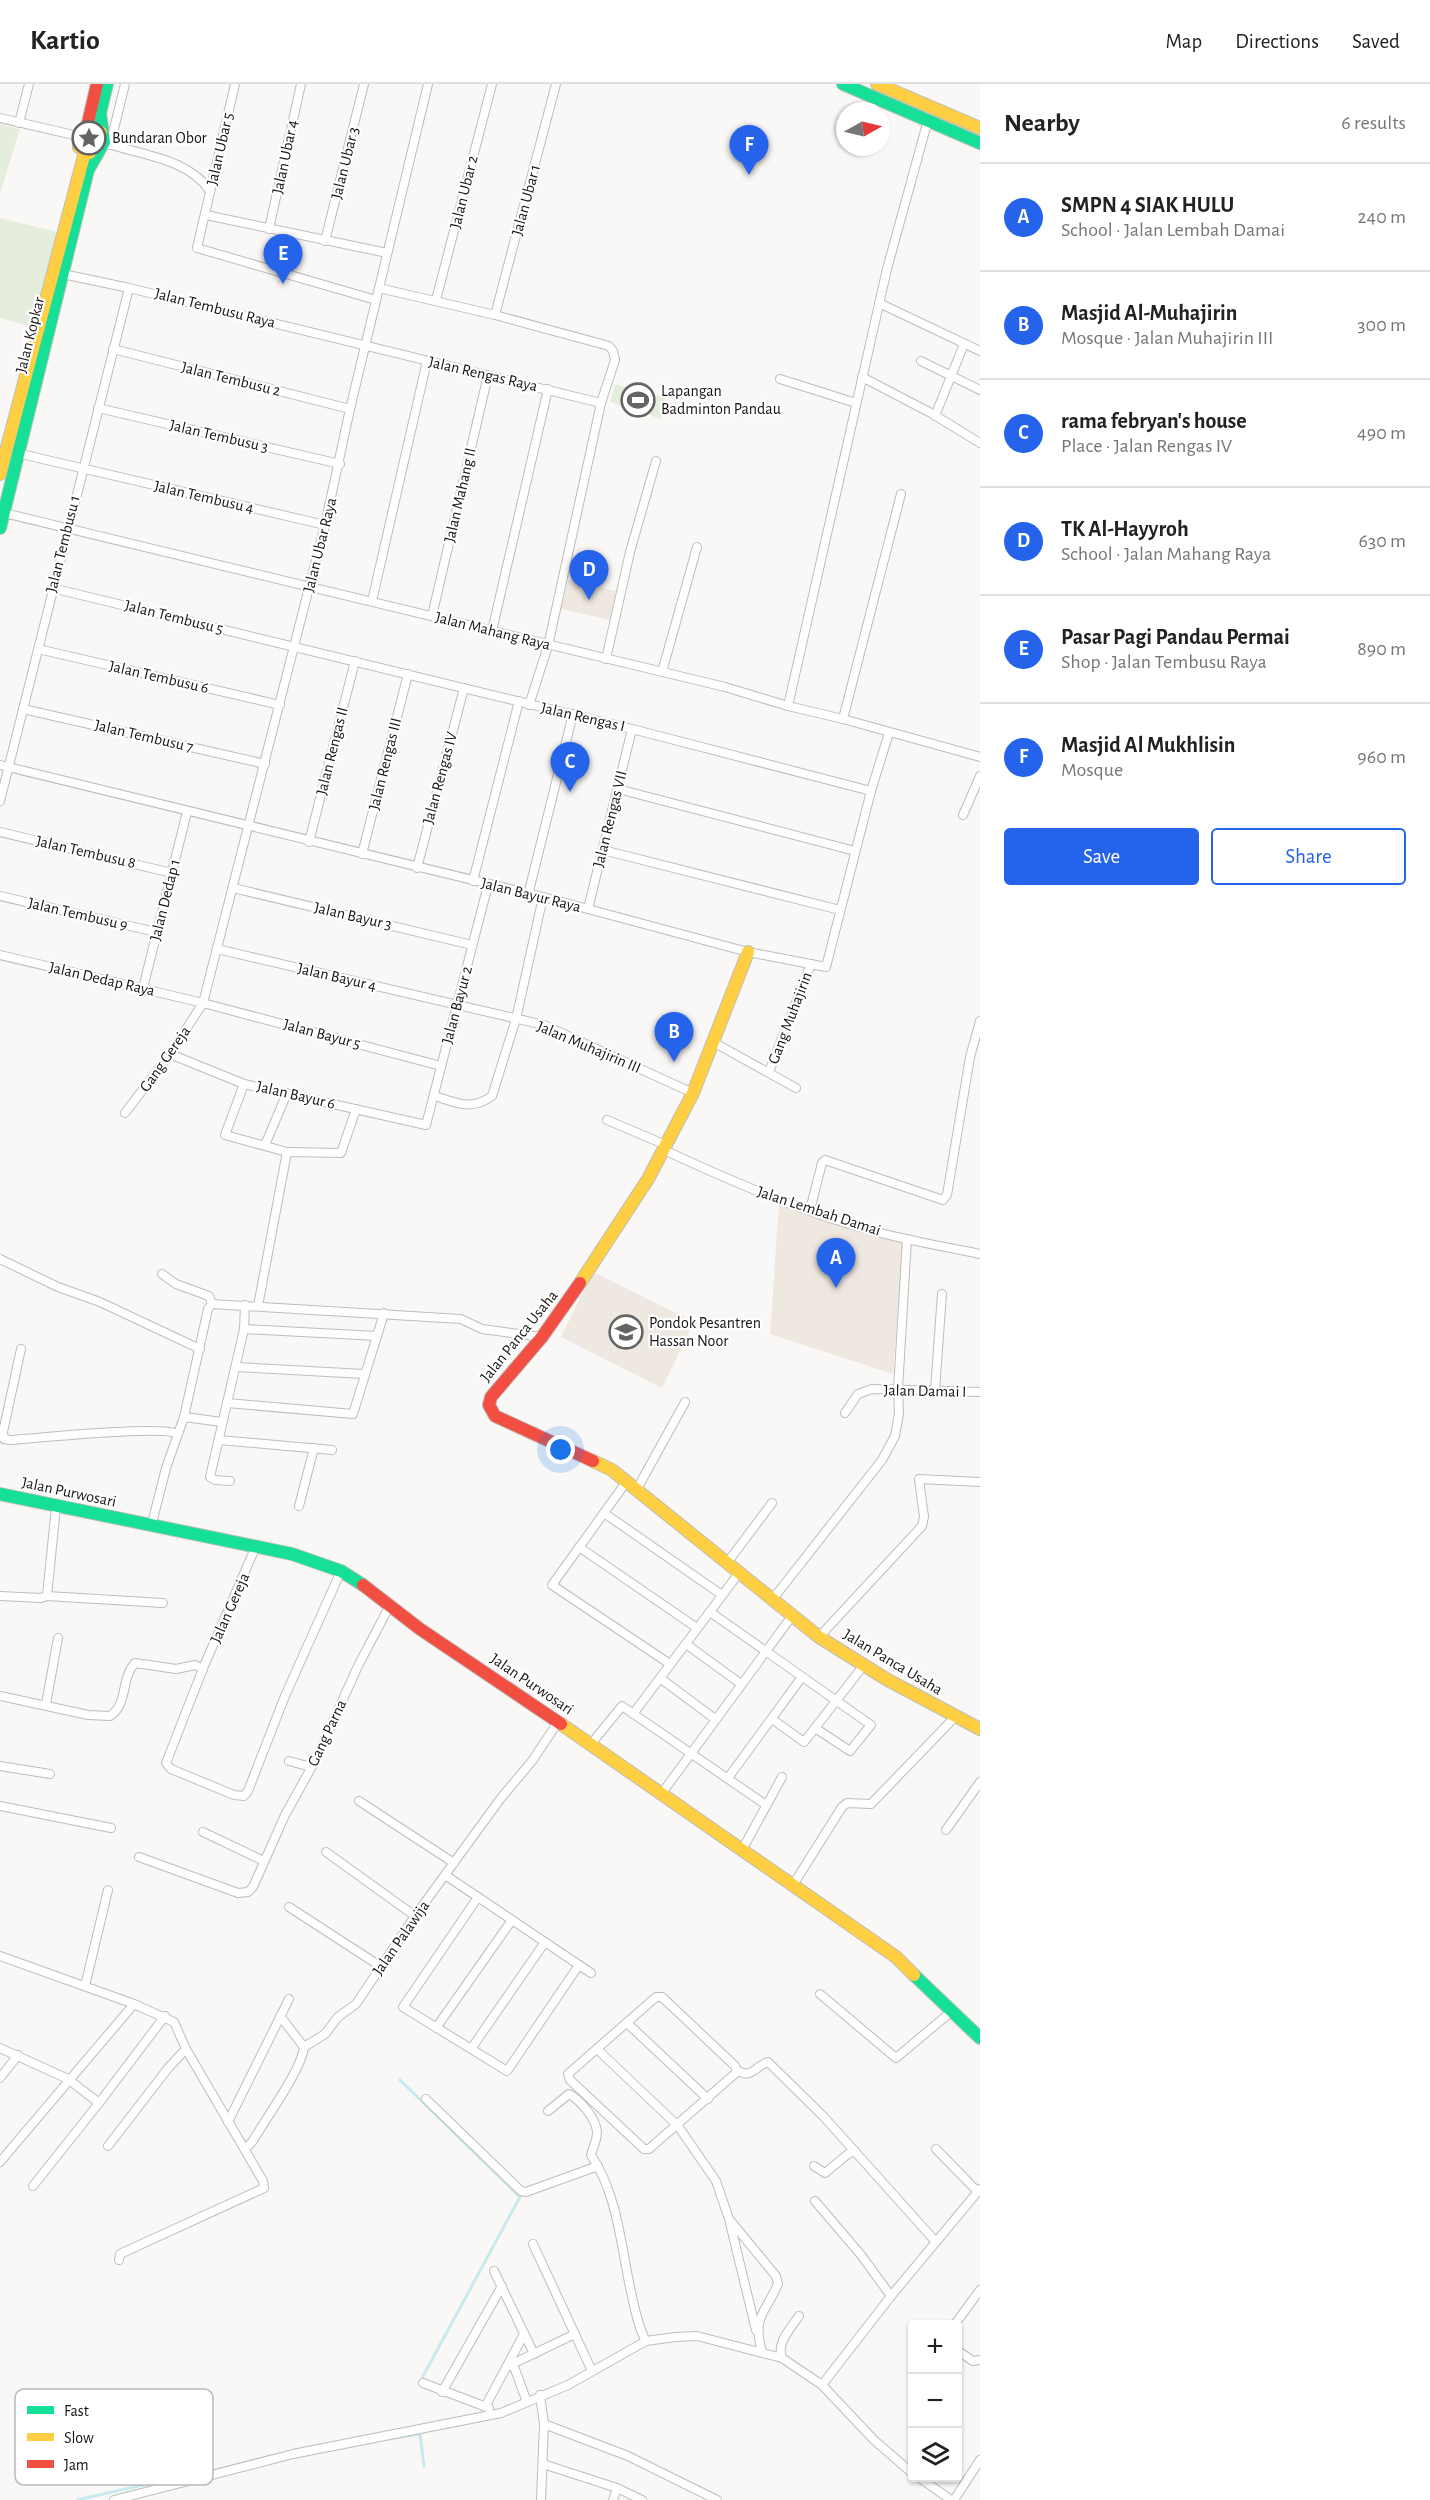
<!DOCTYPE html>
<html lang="en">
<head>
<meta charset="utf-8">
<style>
	body { margin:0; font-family:"Alegreya Sans",sans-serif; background:#f6f6f6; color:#222 }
	.controls { position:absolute; right:18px; bottom:18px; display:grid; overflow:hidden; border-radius:6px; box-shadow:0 2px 4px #0004 }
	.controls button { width:54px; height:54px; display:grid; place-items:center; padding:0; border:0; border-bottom:2px solid #e0e0e0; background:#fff; color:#222; font:30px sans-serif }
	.compass { position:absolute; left:836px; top:18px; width:54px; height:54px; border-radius:50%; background:#fff; box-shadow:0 2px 4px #0004; rotate:82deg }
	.you { position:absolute; left:561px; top:1366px; width:21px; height:21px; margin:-15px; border:4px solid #fff; border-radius:50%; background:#1a73e8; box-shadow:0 0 0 9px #1a73e833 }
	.badge { display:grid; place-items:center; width:39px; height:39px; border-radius:50%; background:#2563eb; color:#fff; font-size:20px; font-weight:700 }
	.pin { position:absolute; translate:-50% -50px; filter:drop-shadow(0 2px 3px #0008) }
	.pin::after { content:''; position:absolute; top:32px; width:21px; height:18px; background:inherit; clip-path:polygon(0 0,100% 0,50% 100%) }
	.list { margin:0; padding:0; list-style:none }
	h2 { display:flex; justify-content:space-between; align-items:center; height:78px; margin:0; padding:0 24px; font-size:26px }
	h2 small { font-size:20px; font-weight:400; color:#767676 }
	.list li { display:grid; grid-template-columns:39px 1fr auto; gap:18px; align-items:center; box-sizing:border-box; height:108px; padding:0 24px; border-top:2px solid #e0e0e0 }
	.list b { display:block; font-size:22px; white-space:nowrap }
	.list p { margin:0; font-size:20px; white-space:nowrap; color:#767676 }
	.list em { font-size:20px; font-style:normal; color:#767676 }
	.actions { display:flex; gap:12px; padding:18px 24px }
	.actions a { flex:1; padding:14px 0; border:2px solid #2563eb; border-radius:6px; text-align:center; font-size:21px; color:#2563eb }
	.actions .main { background:#2563eb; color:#fff }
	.icon { flex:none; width:33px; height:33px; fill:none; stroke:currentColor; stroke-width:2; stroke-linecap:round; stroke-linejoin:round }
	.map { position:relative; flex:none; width:980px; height:2416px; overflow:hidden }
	header { display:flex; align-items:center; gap:36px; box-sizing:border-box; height:84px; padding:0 30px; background:#fff; border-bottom:2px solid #e0e0e0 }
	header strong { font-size:28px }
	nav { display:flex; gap:33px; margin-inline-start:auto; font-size:21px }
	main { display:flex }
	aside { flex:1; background:#fff }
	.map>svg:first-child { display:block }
	.built { fill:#eee8e1 }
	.green { fill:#e5eedd }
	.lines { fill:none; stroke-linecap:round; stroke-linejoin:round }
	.stream { stroke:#c6eaee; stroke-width:3 }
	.street-casing { stroke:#bebdbb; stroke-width:10 }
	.fast-casing { stroke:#bebdbb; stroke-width:14 }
	.slow-casing { stroke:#bebdbb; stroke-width:14 }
	.jam-casing { stroke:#bebdbb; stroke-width:14 }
	.street { stroke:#fefefe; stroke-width:8 }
	.fast { stroke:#16e098; stroke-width:12 }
	.slow { stroke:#ffcf43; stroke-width:12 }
	.jam { stroke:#f24e42; stroke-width:12 }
	.labels { text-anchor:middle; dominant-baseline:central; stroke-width:4.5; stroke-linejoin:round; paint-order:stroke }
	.poi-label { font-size:16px; fill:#161513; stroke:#fff; text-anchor:start }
	.street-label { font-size:16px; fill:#161513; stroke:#fff }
	.key { fill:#fff; stroke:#b9b9b8; stroke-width:1.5 }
	.key-label { font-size:16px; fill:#161513 }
</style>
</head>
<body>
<header>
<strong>Kartio</strong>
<nav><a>Map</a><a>Directions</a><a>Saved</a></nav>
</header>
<main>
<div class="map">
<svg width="980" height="2416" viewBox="0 0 980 2416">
	<rect width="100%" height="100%" fill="#faf8f6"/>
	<g class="built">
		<polygon points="568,496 616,507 610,536 561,525"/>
		<polygon points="779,1119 903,1158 893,1290 770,1250"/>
		<polygon points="593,1188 694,1238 662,1304 561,1253"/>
	</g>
	<g class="green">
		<polygon points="0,40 20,45 0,110"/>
		<polygon points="0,134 57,148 33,243 0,234"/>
		<polygon points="615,300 665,314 661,335 610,318"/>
	</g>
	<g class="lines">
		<g class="stream">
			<polyline points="400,1996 520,2113 422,2294"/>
			<polyline points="388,2355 420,2350 424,2382"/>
			<polyline points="77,2416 182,2392 173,2354"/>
		</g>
		<g class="street-casing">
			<g id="street">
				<polyline points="235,0 197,164 376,216"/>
				<polyline points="0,34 78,52"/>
				<polyline points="19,39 29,0"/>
				<path d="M104 58C140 72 187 73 210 107"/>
				<polyline points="110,61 125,0"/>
				<polyline points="206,131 387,169"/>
				<polyline points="269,145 301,0"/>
				<polyline points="325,157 364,0"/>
				<polyline points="63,190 129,204 601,319"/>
				<polyline points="379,204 495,231 609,262 613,267 615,276 601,319 548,562 529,621"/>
				<polyline points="436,216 492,0"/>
				<polyline points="879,219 980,267"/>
				<polyline points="495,231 556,0"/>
				<polyline points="113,265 350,325"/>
				<polyline points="921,277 980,306"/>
				<polyline points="862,293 931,329 980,359"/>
				<polyline points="780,295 856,319"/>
				<polyline points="98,324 340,380"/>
				<polyline points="935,332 964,260"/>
				<polyline points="17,369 325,441"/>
				<polyline points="0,428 725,603 788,622 843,635 980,673"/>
				<polyline points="52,504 632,645 871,707"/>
				<polyline points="372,517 427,277"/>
				<polyline points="432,532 488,291"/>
				<polyline points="492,547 548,305"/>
				<polyline points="38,565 280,621"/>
				<polyline points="606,575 630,468 656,377"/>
				<polyline points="662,588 697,463"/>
				<polyline points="788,622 887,185 928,36"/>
				<polyline points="23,625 265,680"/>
				<polyline points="843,635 901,410"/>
				<polyline points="0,681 547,814 748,868 826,883 871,707 889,649"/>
				<polyline points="618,705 855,767"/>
				<polyline points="0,717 129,204"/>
				<polyline points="963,731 980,692"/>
				<polyline points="0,748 172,789"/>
				<polyline points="309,758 355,577"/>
				<polyline points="603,766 840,826"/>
				<polyline points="362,770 408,590"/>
				<polyline points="417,784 464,604"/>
				<polyline points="473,797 519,617"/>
				<polyline points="233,804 472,861"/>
				<polyline points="528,811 573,630"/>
				<polyline points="0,812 156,848"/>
				<polyline points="588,825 632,645"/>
				<polyline points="217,865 544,941 693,1009"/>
				<polyline points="0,871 203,919 441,982"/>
				<polyline points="143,904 187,728"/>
				<polyline points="713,958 796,1004"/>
				<polyline points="170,970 244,1000 426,1041 488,801"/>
				<polyline points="769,988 811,880"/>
				<polyline points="244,1000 225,1051 287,1068"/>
				<path d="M435 1012C457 1019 471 1027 492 1012L516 935 543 813"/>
				<polyline points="125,1029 170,970 203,919 325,441 350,325 428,0"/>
				<polyline points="607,1036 666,1061"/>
				<polyline points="265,1061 287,1009"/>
				<path d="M664 1066C733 1098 803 1128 877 1148 911 1157 946 1163 980 1170"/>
				<polyline points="810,1126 822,1079 825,1076 943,1116 947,1111 970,973 980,937"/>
				<polyline points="0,1175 58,1203 100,1218 200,1265"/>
				<polyline points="162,1190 176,1200 209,1212 212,1220"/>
				<polyline points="258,1222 287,1068 341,1069 356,1025"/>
				<polyline points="244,1245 377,1252 384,1229"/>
				<path d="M21 1265 3 1348 4 1355 11 1356C35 1354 165 1341 178 1350"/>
				<polyline points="236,1283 364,1290"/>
				<polyline points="935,1306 942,1210"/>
				<polyline points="227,1319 353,1330 377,1252"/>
				<polyline points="845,1329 858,1310 872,1305 980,1308"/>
				<polyline points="184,1333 222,1338"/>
				<polyline points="219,1356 332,1366"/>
				<polyline points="230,1397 215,1396 210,1393 244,1245 245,1221"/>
				<polyline points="627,1397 552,1501 670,1580"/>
				<polyline points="637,1405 685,1318"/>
				<polyline points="299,1422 314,1364"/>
				<polyline points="604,1429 722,1511"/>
				<polyline points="151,1443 166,1384 184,1333 208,1225 212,1220 461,1235 482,1245 542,1253"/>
				<polyline points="256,1462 204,1582 166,1679 171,1685 234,1711 244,1712 248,1707 285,1612 341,1487"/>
				<polyline points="579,1463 697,1544"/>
				<polyline points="727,1479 772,1419"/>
				<polyline points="0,1512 41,1514 47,1512 163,1519"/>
				<polyline points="47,1512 56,1423"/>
				<polyline points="772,1516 882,1376 895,1352 899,1330 898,1305 907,1155"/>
				<polyline points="710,1528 871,1641 850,1667 815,1644"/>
				<polyline points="819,1553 922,1442 924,1433 919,1395 980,1398"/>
				<polyline points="686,1560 741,1600"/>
				<polyline points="660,1594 715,1635"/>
				<path d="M0 1612 88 1631 110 1632C129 1619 120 1595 135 1579L176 1585 195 1581 203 1585"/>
				<polyline points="46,1620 58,1554"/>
				<polyline points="633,1630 739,1489"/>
				<polyline points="772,1635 804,1658 864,1581"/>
				<polyline points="591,1660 622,1622 766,1721"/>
				<polyline points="289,1677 311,1683"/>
				<polyline points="0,1682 50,1690"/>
				<polyline points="728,1694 802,1593"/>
				<polyline points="662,1709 792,1532"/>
				<polyline points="359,1717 454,1779"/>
				<polyline points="0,1722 111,1744"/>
				<polyline points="946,1746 980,1698"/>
				<polyline points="203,1748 264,1777"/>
				<polyline points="742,1766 782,1693"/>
				<polyline points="326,1768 415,1832"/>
				<polyline points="139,1773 238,1809 248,1808 253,1803 285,1731 315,1677 358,1582 390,1521"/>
				<polyline points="445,1791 591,1889"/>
				<polyline points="793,1801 842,1723 847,1719 871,1720 955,1633"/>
				<polyline points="478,1813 403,1923 507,1987 579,1881"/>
				<polyline points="289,1823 380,1882"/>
				<polyline points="0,1872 134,1920 174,1938 186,1965 169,1983 108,2062"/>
				<polyline points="85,1902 108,1806"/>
				<polyline points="820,1910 896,1974 952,1927"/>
				<polygon points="656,1913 662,1913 735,1982 737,1988 649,2065 644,2065 570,1996 568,1990"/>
				<polyline points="280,1932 304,1963"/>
				<polyline points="627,1939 708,2015"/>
				<polyline points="436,1944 512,1836"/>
				<polyline points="0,1964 68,1995 99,2019 33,2102"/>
				<polyline points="471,1965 545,1858"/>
				<path d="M597 1965 678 2042 716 2097 729 2135 776 2192 778 2200C765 2230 752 2232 762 2268"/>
				<path d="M737 1986C751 1996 755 1982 768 1978L824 2033 936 2158"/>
				<polyline points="0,1994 18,1971"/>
				<polyline points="426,2015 521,2107 526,2108 598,2082"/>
				<polyline points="99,2019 165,1932"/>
				<path d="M548 2027 569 2010C580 2016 596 2034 597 2048 597 2057 593 2063 591 2071 618 2111 621 2163 631 2208 635 2225 638 2243 646 2257"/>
				<polyline points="228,2038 289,1915"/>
				<path d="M245 2065 252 2058C265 2036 302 1985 304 1963L325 1950 338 1933 356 1920 415 1832 501 1714 532 1677 558 1638"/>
				<polyline points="936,2065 977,2107"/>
				<polyline points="0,2078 134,1920"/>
				<polyline points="814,2082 825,2089 848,2070 855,2067"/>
				<polyline points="815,2117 861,2171 891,2212"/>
				<polyline points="730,2139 756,2246"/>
				<polyline points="533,2160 592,2287"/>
				<polyline points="119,2176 120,2170 264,2104 263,2097 186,1965"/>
				<polyline points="494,2187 534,2270"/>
				<polyline points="955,2240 980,2206"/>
				<polyline points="958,2267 973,2277 980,2276"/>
				<path d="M782 2274C776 2259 791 2244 799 2232"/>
				<polyline points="513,2280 527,2318"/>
				<polyline points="506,2283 575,2250"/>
				<polyline points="423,2299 489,2324"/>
				<polyline points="822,2301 891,2212 980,2105"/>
				<polyline points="442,2308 502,2202"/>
				<polyline points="540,2311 544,2340 541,2416"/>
				<polyline points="485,2323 524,2250"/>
				<polyline points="544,2340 628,2372 717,2416"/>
				<polyline points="543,2380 617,2404 642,2416"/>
				<polyline points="920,2394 951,2416"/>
				<polyline points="114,2416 293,2370 501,2329 568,2301 646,2257 675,2253 697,2252 782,2274 822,2301 874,2356 912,2389"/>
				<polyline points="613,2416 617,2404"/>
				<polyline points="954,2416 980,2376"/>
			</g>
		</g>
		<g class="fast-casing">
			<g id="fast">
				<polyline points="843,0 980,59"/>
				<polyline points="0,444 88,86 104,58 100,29 107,0"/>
				<polyline points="0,1410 292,1470 341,1487 363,1501"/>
				<polyline points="914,1891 980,1954"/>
			</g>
		</g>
		<g class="slow-casing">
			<g id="slow">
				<polyline points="877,0 980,44"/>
				<polyline points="90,69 79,63 80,49 91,43 101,48"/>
				<polyline points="0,390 85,68"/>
				<polyline points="580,1199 648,1095 693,1009 748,868"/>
				<polyline points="593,1377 612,1386 819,1553 886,1595 980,1645"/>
				<polyline points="561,1640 896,1873 914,1891"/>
			</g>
		</g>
		<g class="jam-casing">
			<g id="jam">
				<polyline points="87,43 97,0"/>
				<polyline points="580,1199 542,1253 491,1313 489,1321 495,1332 593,1377"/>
				<polyline points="363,1501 420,1545 561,1640"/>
			</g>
		</g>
		<use href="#street" class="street"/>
		<use href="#fast" class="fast"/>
		<use href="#slow" class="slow"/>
		<use href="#jam" class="jam"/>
	</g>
	<defs>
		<g id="sight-ring" transform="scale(1.725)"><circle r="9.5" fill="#fff" stroke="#666462" stroke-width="1.5"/><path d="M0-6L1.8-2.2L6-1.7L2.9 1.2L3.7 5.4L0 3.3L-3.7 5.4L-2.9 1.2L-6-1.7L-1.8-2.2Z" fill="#666462"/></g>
		<g id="stadium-ring" transform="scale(1.725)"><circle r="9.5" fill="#fff" stroke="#666462" stroke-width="1.5"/><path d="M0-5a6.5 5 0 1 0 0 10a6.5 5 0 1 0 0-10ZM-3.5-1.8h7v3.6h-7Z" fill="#666462"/></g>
		<g id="school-ring" transform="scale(1.725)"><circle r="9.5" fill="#fff" stroke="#666462" stroke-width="1.5"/><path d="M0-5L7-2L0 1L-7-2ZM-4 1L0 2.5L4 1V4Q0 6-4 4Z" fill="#666462"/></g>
	</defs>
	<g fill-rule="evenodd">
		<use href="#sight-ring" x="89" y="54"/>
		<use href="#stadium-ring" x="638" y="316"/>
		<use href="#school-ring" x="626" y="1248"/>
	</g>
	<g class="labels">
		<g class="poi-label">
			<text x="112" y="54">Bundaran Obor</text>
			<text x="661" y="307">Lapangan<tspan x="661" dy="18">Badminton Pandau</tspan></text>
			<text x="649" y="1239">Pondok Pesantren<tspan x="649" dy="18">Hassan Noor</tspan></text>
		</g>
		<g class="street-label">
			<text transform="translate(220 65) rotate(-77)">Jalan Ubar 5</text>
			<text transform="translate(285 73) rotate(-78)">Jalan Ubar 4</text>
			<text transform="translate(345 79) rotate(-76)">Jalan Ubar 3</text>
			<text transform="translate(464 108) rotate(-76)">Jalan Ubar 2</text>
			<text transform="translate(526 116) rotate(-75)">Jalan Ubar 1</text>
			<text transform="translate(215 224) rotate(14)">Jalan Tembusu Raya</text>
			<text transform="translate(30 251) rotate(-76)">Jalan Kopkar</text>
			<text transform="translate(483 290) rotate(13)">Jalan Rengas Raya</text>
			<text transform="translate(231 295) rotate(14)">Jalan Tembusu 2</text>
			<text transform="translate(219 352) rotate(13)">Jalan Tembusu 3</text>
			<text transform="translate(460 411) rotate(-77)">Jalan Mahang II</text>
			<text transform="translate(204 413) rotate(13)">Jalan Tembusu 4</text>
			<text transform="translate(63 460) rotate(-76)">Jalan Tembusu 1</text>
			<text transform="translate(320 461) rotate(-76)">Jalan Ubar Raya</text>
			<text transform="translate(174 533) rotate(14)">Jalan Tembusu 5</text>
			<text transform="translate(493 547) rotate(14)">Jalan Mahang Raya</text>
			<text transform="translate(159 593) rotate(13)">Jalan Tembusu 6</text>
			<text transform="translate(583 633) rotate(13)">Jalan Rengas I</text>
			<text transform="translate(144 652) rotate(13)">Jalan Tembusu 7</text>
			<text transform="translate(332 667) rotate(-76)">Jalan Rengas II</text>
			<text transform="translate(385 680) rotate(-76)">Jalan Rengas III</text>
			<text transform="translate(440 694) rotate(-75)">Jalan Rengas IV</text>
			<text transform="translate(610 735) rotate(-76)">Jalan Rengas VII</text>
			<text transform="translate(86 768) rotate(13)">Jalan Tembusu 8</text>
			<text transform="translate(531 811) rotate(14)">Jalan Bayur Raya</text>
			<text transform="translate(165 816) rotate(-76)">Jalan Dedap 1</text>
			<text transform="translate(78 830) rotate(13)">Jalan Tembusu 9</text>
			<text transform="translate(353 832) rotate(13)">Jalan Bayur 3</text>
			<text transform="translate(337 893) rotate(13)">Jalan Bayur 4</text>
			<text transform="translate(102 895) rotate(13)">Jalan Dedap Raya</text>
			<text transform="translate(457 921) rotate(-75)">Jalan Bayur 2</text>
			<text transform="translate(790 934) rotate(-69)">Gang Muhajirin</text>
			<text transform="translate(322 950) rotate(15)">Jalan Bayur 5</text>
			<text transform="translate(589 963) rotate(23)">Jalan Muhajirin III</text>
			<text transform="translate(165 975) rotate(-55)">Gang Gereja</text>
			<text transform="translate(296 1011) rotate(13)">Jalan Bayur 6</text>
			<text transform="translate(819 1127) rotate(18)">Jalan Lembah Damai</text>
			<text transform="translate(519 1252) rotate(-51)">Jalan Panca Usaha</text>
			<text transform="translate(925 1307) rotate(1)">Jalan Damai I</text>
			<text transform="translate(69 1408) rotate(12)">Jalan Purwosari</text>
			<text transform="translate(230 1524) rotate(-66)">Jalan Gereja</text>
			<text transform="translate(893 1578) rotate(31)">Jalan Panca Usaha</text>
			<text transform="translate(532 1600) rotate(34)">Jalan Purwosari</text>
			<text transform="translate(327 1649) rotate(-65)">Gang Parna</text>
			<text transform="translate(401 1854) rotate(-55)">Jalan Palawija</text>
		</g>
	</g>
	<rect x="15" y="2305" width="198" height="96" rx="9" class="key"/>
	<rect x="27" y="2322" width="27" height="8" fill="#16e098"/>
	<rect x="27" y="2349" width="27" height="8" fill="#ffcf43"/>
	<rect x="27" y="2376" width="27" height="8" fill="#f24e42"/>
	<g class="key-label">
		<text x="64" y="2332">Fast</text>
		<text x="64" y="2359">Slow</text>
		<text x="64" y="2386">Jam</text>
	</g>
</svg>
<div class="controls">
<button>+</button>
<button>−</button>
<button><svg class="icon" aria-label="layers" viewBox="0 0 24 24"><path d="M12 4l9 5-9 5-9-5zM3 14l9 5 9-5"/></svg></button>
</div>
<svg class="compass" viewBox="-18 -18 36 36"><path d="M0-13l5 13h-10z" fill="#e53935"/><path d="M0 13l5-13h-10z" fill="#767676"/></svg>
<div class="you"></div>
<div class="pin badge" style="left:836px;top:1204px">A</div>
<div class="pin badge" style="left:674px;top:978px">B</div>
<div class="pin badge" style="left:570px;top:708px">C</div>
<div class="pin badge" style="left:589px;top:516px">D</div>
<div class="pin badge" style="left:283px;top:200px">E</div>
<div class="pin badge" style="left:749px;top:91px">F</div>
</div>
<aside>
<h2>Nearby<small>6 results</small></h2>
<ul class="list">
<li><span class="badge">A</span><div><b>SMPN 4 SIAK HULU</b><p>School · Jalan Lembah Damai</p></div><em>240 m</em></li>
<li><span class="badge">B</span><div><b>Masjid Al-Muhajirin</b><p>Mosque · Jalan Muhajirin III</p></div><em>300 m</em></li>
<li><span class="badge">C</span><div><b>rama febryan's house</b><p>Place · Jalan Rengas IV</p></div><em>490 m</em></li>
<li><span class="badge">D</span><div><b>TK Al-Hayyroh</b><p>School · Jalan Mahang Raya</p></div><em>630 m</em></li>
<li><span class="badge">E</span><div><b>Pasar Pagi Pandau Permai</b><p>Shop · Jalan Tembusu Raya</p></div><em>890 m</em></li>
<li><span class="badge">F</span><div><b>Masjid Al Mukhlisin</b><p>Mosque</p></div><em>960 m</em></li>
</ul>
<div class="actions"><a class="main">Save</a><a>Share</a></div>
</aside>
</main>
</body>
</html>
